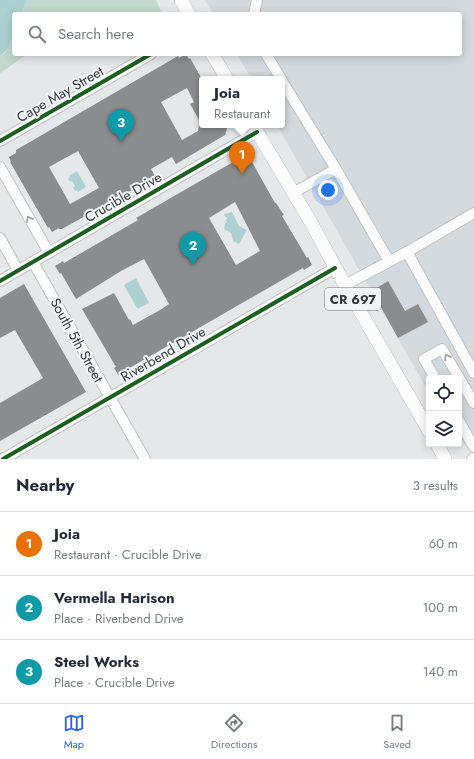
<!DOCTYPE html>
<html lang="en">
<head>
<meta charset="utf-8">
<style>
	body { margin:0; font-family:Jost,sans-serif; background:#f2f2f3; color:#1f2937 }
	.controls { position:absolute; right:12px; bottom:12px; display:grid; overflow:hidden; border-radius:4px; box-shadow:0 2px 10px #0003 }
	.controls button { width:36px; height:36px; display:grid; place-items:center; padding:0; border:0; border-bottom:1px solid #e0e1e3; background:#fff; color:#1f2937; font:20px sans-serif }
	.you { position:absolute; left:328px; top:190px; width:14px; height:14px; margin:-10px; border:3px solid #fff; border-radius:50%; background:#1a73e8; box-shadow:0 0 0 6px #1a73e833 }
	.badge { display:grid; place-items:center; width:26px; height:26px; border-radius:50%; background:#2563eb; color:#fff; font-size:13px; font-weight:700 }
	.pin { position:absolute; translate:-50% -33px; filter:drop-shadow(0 1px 2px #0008) }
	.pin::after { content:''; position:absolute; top:21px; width:14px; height:12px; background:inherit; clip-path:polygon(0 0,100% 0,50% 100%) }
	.popup { position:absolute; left:199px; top:76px; width:86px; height:52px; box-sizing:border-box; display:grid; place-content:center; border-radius:4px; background:#fff; filter:drop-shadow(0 1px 3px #0005); font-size:13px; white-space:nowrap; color:#747a83 }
	.popup b { font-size:15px; color:#1f2937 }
	.popup::after { content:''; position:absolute; left:50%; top:100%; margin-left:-8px; border:8px solid transparent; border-top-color:#fff }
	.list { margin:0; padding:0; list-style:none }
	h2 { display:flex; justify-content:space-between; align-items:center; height:52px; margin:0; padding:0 16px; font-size:17px }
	h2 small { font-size:13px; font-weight:400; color:#747a83 }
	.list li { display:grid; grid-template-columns:26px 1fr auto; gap:12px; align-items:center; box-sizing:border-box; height:64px; padding:0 16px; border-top:1px solid #e0e1e3 }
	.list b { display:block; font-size:15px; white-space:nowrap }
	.list p { margin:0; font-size:13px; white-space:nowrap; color:#747a83 }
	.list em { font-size:13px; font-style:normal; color:#747a83 }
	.icon { flex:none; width:22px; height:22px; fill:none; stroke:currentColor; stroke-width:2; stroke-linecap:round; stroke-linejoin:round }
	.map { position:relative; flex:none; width:474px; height:459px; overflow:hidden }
	.search { position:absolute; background:#fff; box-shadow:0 2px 10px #0003; left:12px; right:12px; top:12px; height:44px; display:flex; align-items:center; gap:10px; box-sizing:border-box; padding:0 14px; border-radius:4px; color:#747a83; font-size:15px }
	.sheet { height:244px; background:#fff }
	nav { display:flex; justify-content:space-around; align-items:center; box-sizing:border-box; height:56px; border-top:1px solid #e0e1e3; background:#fff; font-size:11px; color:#747a83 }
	nav a { display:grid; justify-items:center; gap:2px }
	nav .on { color:#2563eb }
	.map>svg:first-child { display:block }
	.built { fill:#d4d9de }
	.green { fill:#c2d8ce }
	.water { fill:#add1d2 }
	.building { fill:#8b8c8d; fill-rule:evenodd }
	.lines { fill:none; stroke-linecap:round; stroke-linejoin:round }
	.minor-casing { stroke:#c1c3c3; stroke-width:12 }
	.major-casing { stroke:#c1c3c3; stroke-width:14 }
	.minor { stroke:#fbfbfc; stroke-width:10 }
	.major { stroke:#fbfbfc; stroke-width:13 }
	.cycleway-casing { stroke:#f1f4f6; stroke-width:6 }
	.cycleway { stroke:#1b5e20; stroke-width:4 }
	.oneway { stroke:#9a9a9c }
	.labels { text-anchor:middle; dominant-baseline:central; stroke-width:4; stroke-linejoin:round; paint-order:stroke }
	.shield { fill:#f1f4f6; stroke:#707273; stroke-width:1 }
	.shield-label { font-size:13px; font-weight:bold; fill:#393a3b }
	.street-label { font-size:14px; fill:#393a3b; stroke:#f1f4f6 }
</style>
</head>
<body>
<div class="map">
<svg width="474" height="459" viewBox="0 0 474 459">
	<rect width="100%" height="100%" fill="#e5e7e8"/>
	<polygon class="built" points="205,0 474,0 474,454 459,438 459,378 429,378 429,393 277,125 282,125 282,79 251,79 237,54 460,54 460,14 213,14"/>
	<g class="green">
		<polygon points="27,0 156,0 162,14 21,14"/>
		<polygon points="14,31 14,54 28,54 0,73 0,56 5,53"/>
	</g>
	<g class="water">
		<path d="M0 0H27L21 14H14C14 28 13 48 0 56Z"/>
		<polygon points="77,171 86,187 78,192 77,190 75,191 73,188 75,186 72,181 70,182 68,179 70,177 69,176"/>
		<polygon points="232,212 239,226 247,230 239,244 233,241 231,233 224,229 225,223 227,222 225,220 227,219 226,217 225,217 224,214"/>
		<polygon points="136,278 149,303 139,308 137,308 124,285"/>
	</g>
	<g class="building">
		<path d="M186 54 189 59 190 58 202 79V125H228L225 135 176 164 172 157 151 169 155 176 132 190 62 229H59V228L52 232 49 227 48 228 10 162H11L9 157 16 153V150L178 56 179 58ZM187 88 194 102 190 104 202 125H199L198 131 182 140 161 102ZM78 151 99 188 70 204 49 167Z"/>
		<path d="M248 152 252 160H251L275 203H276L284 215 282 216 307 258 308 257 312 265 304 270 303 268 126 370 127 372 119 376 114 368 116 367 82 309 114 293 129 320 130 319 133 325 160 310 169 304 144 259 121 271 76 299 61 273 60 274 55 266 63 261 64 263 138 220 136 218 240 158V157ZM235 202 260 251 236 265 209 218Z"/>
		<polygon points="388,281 405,311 418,304 428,322 398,338 372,291"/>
		<polygon points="24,284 86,392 0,441 0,403 43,378 15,330 0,338 0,298"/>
	</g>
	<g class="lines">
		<g class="minor-casing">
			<g id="minor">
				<polyline points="254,14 257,0"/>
				<polyline points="266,54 281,79"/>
				<polyline points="282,81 336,169 389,261"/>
				<polyline points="0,141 151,54"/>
				<polyline points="0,167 49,253"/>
				<polyline points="293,193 336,169"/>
				<polyline points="0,238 18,270"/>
				<polyline points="407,252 474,213"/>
				<polyline points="33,262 145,459"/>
				<polyline points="0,281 257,132"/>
				<polyline points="345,285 407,252 474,373"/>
				<polyline points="435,378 424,359 442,349 474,403"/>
				<polyline points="459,421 474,447"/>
				<polyline points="3,459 335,268"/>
				<polyline points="472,459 474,458"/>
			</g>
		</g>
		<g class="major-casing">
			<g id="major">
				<polyline points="181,0 189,14"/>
				<polyline points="212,54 227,79"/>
				<polyline points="253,125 309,219 345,285 429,431"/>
				<polyline points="437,444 445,459"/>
			</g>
		</g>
		<use href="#minor" class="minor"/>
		<use href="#major" class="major"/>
		<g class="cycleway-casing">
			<g id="cycleway">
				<polyline points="0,141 151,54"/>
				<polyline points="0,281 257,132"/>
				<polyline points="3,459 335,268"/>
			</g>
		</g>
		<use href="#cycleway" class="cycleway"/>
	</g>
	<defs><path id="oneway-chevron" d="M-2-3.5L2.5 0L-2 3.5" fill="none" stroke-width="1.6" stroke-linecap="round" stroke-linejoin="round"/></defs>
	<g class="oneway">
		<use href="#oneway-chevron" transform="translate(29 219) rotate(-119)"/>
		<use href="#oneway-chevron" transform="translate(447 357) rotate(-120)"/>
	</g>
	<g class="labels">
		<rect class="shield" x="325" y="288" width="56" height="22" rx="3"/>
		<g class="shield-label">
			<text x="353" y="299">CR 697</text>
		</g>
		<g class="street-label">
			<text transform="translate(60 94) rotate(-30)">Cape May Street</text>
			<text transform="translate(123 197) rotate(-30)">Crucible Drive</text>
			<text transform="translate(77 340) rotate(61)">South 5th Street</text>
			<text transform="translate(163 354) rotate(-30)">Riverbend Drive</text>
		</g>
	</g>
</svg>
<div class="controls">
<button><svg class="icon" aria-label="locate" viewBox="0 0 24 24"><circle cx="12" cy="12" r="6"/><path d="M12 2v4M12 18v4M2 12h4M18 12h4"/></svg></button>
<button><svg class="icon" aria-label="layers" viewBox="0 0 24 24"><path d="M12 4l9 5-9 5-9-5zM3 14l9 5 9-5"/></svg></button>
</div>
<div class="you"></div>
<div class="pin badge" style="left:242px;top:174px;background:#e8710a">1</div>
<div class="popup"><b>Joia</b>Restaurant</div>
<div class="pin badge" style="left:193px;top:265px;background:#0f9aa8">2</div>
<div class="pin badge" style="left:121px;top:142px;background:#0f9aa8">3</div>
<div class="search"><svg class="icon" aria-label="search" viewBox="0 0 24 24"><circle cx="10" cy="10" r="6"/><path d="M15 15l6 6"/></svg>Search here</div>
</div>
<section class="sheet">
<h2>Nearby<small>3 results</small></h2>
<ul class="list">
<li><span class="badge" style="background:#e8710a">1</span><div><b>Joia</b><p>Restaurant · Crucible Drive</p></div><em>60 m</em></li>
<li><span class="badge" style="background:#0f9aa8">2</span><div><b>Vermella Harison</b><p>Place · Riverbend Drive</p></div><em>100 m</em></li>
<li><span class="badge" style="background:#0f9aa8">3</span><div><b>Steel Works</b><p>Place · Crucible Drive</p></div><em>140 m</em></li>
</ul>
</section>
<nav>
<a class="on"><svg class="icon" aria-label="map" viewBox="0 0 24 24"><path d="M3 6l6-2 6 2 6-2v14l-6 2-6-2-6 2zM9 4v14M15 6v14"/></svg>Map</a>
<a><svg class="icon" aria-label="directions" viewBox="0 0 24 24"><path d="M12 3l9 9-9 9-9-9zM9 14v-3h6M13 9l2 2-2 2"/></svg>Directions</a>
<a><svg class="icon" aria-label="saved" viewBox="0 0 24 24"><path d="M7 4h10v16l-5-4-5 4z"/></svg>Saved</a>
</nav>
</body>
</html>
